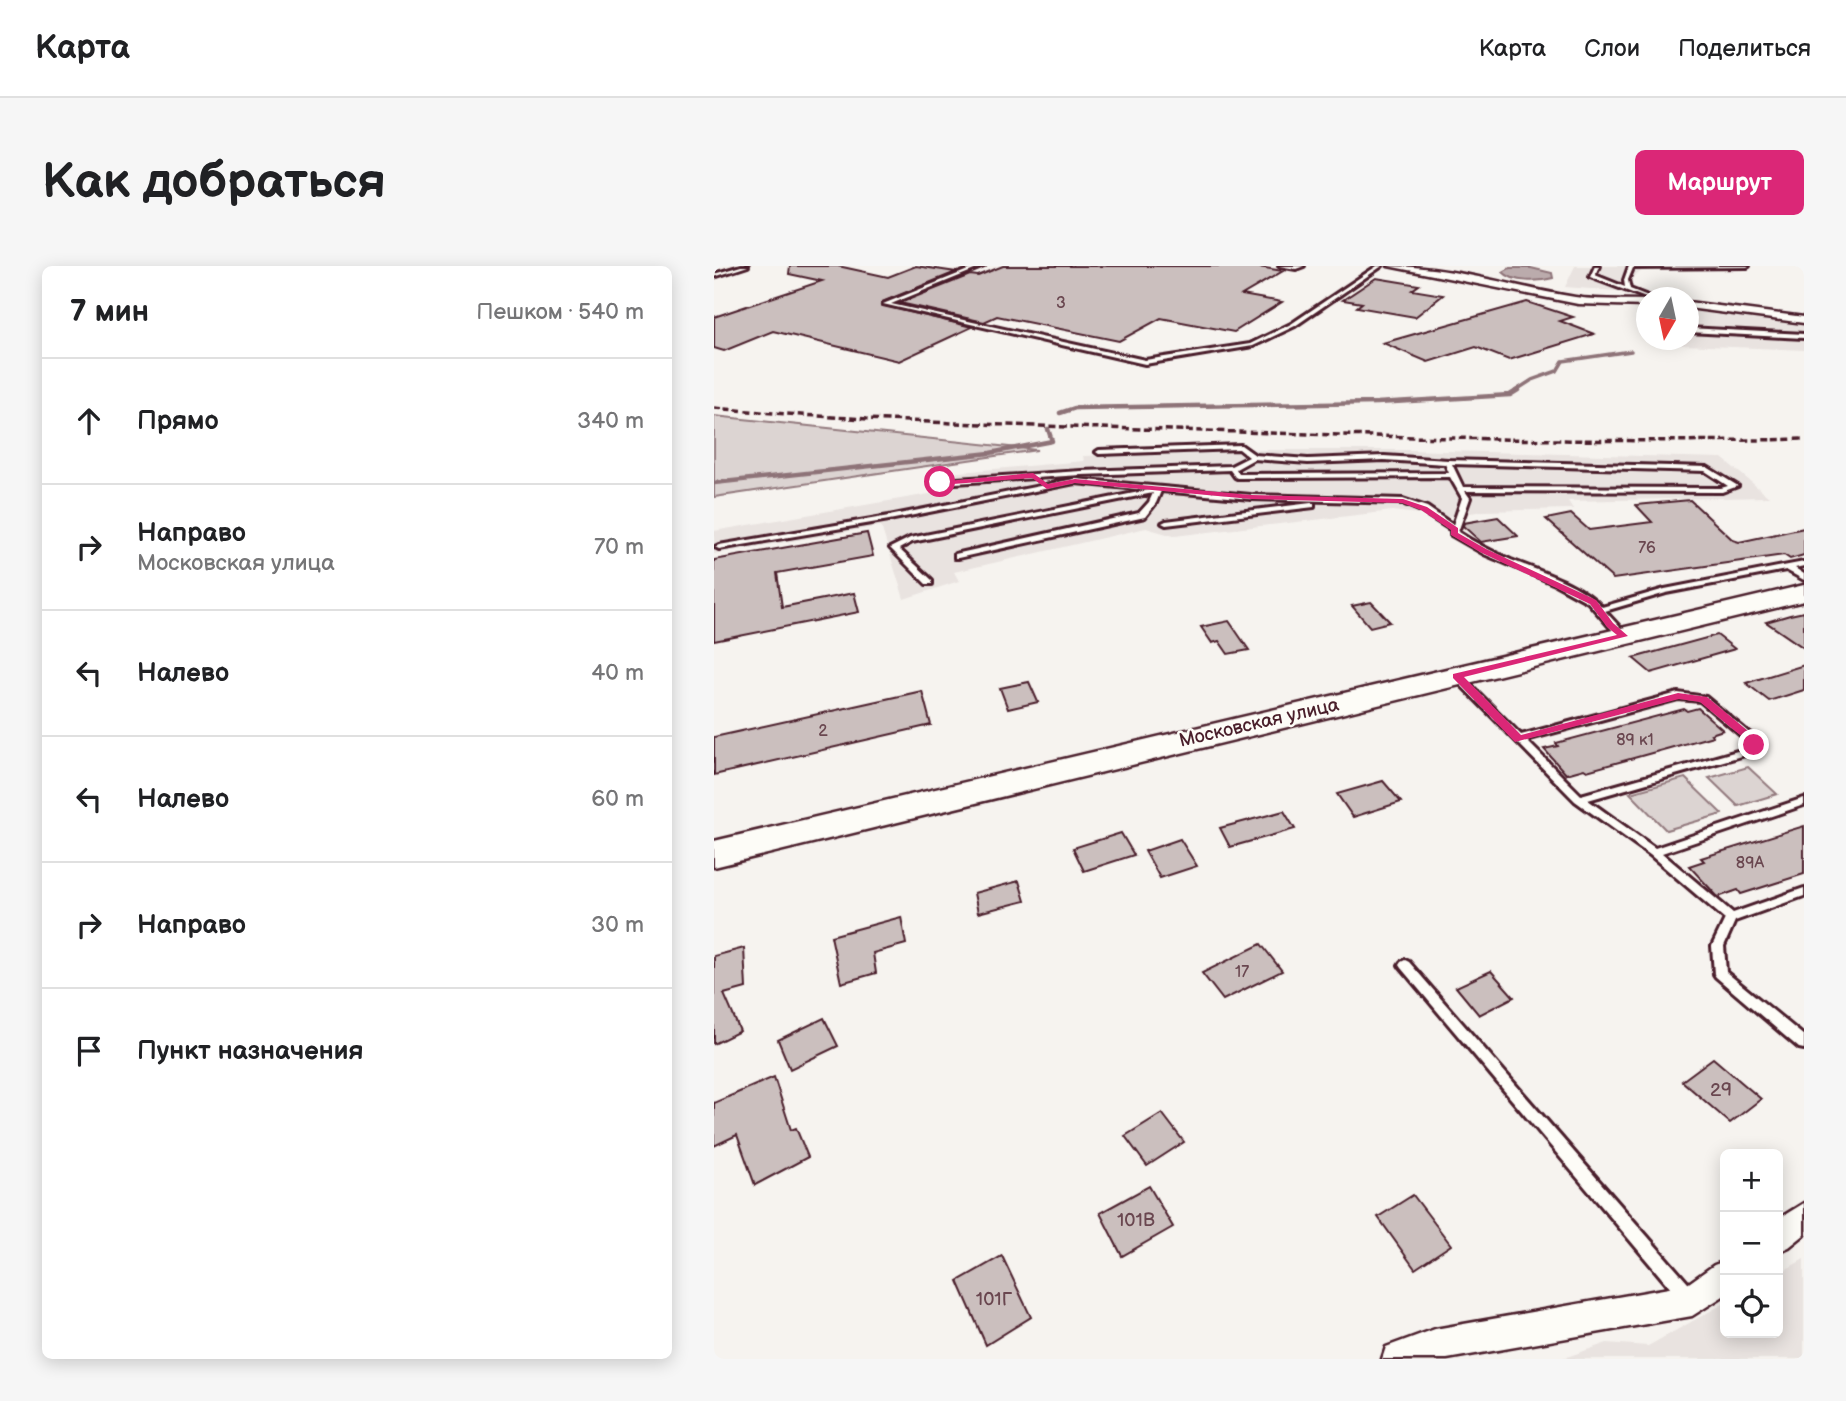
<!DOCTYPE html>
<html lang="ru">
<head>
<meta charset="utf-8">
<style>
	body { margin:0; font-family:"Balsamiq Sans",sans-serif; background:#f6f6f6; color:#202124 }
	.controls { position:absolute; right:21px; bottom:21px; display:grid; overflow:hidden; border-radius:10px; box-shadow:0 4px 18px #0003 }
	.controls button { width:63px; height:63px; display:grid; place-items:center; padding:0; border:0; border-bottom:2px solid #e0e0e0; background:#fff; color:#202124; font:35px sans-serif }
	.compass { position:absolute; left:922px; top:21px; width:63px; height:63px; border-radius:50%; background:#fff; box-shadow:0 4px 18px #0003; rotate:189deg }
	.stop { position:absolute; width:21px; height:21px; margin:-16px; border:5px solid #db2777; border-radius:50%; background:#fff }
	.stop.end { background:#db2777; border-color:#fff; box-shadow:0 2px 7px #0008 }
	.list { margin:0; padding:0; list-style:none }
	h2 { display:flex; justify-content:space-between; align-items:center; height:91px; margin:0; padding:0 28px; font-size:30px }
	h2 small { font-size:23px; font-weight:400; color:#757577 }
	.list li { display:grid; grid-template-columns:46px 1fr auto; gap:21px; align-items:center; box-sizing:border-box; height:126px; padding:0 28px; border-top:2px solid #e0e0e0 }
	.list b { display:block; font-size:26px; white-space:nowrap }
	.list p { margin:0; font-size:23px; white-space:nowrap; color:#757577 }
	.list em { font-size:23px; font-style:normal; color:#757577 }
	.icon { flex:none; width:38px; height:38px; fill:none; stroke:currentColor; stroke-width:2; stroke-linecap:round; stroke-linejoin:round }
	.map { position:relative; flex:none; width:1090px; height:1093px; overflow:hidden; border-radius:10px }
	header { display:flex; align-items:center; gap:42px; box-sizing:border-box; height:98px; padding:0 35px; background:#fff; border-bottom:2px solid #e0e0e0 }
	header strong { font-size:33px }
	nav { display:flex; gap:38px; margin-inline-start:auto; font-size:24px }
	.intro { display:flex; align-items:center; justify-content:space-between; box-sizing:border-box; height:168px; padding:0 42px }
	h1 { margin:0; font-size:49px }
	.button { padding:18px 32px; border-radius:10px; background:#db2777; color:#fff; font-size:24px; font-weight:700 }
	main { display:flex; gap:42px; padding:0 42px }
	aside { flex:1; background:#fff; border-radius:10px; box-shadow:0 4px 18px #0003 }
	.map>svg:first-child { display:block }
	.built { fill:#e9e3e0 }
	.green { fill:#dcd4d2; stroke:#937a7e; stroke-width:2 }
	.water { fill:#bbabac; stroke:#8e7378; stroke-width:2 }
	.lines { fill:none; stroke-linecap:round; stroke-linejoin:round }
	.stream-far1 { stroke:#8e7378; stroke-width:3.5 }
	.stream { stroke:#8e7378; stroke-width:4.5 }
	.building { fill:#cbbfbe; stroke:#4a1f2b; stroke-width:2 }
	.service-casing { stroke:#4a1f2b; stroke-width:6 }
	.minor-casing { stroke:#4a1f2b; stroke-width:5 }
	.primary-casing { stroke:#4a1f2b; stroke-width:5 }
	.service { fill:#fdfcf7; fill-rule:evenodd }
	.minor { fill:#fdfcf7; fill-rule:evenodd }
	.primary { fill:#fdfcf7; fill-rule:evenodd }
	.rail { stroke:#4a1f2b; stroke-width:3.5; stroke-dasharray:7 3.5; stroke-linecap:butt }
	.route { fill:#db2777 }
	.labels { text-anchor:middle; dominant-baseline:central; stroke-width:5; stroke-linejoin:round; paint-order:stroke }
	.number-label { font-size:16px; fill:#6a4750 }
	.street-label { font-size:19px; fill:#4a1f2b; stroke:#fdfcf7 }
	.near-number-label { font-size:19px; fill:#6a4750 }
</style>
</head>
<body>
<header>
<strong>Карта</strong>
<nav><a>Карта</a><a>Слои</a><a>Поделиться</a></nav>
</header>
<div class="intro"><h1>Как добраться</h1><a class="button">Маршрут</a></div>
<main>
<aside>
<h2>7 мин<small>Пешком · 540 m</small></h2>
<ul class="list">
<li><svg class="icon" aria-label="ahead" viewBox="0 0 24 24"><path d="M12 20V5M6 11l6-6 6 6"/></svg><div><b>Прямо</b></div><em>340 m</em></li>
<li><svg class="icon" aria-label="right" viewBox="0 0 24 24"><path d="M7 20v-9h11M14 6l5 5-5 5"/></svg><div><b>Направо</b><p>Московская улица</p></div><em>70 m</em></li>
<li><svg class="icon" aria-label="left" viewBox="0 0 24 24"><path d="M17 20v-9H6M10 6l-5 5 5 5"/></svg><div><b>Налево</b></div><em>40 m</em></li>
<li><svg class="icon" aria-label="left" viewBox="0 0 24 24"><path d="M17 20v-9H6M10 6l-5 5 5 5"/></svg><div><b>Налево</b></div><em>60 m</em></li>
<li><svg class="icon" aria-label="right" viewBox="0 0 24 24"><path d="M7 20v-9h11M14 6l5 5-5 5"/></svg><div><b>Направо</b></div><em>30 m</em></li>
<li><svg class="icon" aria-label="arrive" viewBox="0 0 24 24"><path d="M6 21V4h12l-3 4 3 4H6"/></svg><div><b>Пункт назначения</b></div></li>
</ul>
</aside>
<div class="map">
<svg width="1090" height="1093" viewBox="0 0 1090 1093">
	<rect width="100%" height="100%" fill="#f6f3ef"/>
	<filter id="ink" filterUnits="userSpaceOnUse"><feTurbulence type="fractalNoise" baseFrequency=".0143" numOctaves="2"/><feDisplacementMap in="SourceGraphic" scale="14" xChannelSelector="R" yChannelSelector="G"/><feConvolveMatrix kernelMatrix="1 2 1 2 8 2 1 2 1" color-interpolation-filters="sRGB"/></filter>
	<g filter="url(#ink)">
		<g class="built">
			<polygon points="861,0 997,0 998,1 929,4 902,25 851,21"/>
			<polygon points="975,45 1090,57 1090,84 943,78 937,74 974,74"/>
			<polygon points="528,184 691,184 1008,192 1055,231 854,235 859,243 769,245 732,251 678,245 460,270 432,262 240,306 245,315 190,333 167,260 0,288 0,265 221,227 213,209 370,195 369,190"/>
			<polygon points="1090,993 1090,1093 847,1093 893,1077 934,1080 1011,1037 1011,1067 1064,1067 1064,1008"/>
		</g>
		<g class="green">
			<polygon points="0,150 323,184 0,231"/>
			<polygon points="1034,501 1063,528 1024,540 995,512"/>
			<polygon points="971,512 1008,548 952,564 916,527"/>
		</g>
		<path class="water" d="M796 2H817L838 7 839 12C825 16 799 17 789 6Z"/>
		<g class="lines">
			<polyline class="stream-far1" points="801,125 818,114 843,105 849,95 917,85"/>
			<g class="stream">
				<polyline points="346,147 361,142 663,137 796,129 804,124"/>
				<polyline points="0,217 276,187 338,175 334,163"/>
			</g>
		</g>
		<g class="building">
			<polygon points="76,0 124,0 174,11 202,0 242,6 168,36 167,39 258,61 185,95 59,65 10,85 0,82 0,51 108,15 75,8"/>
			<polygon points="289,0 539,0 569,5 528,29 568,36 520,66 447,52 405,75 283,50 270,56 186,37 256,9 264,10"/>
			<polygon points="662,12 705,19 698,24 729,29 701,51 643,41 648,37 629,34"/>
			<polygon points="813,36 859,51 846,55 880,68 795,94 762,81 714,96 669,77"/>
			<polygon points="976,234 1019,274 1025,276 1090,262 1090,289 1076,293 1070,289 899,313 832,253 857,248 875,264 938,256 922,239"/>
			<polygon points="784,251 804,270 767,276 749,260 750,257"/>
			<polygon points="153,267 159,290 63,307 68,341 140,327 145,346 0,375 0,294"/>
			<polygon points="657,336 676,356 656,361 638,340"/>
			<polygon points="1090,346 1090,382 1052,356 1076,349"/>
			<polygon points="515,355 535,384 514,388 505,375 498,377 487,361"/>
			<polygon points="1003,369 1021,383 937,407 919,392"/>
			<polygon points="1090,399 1090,424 1055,435 1032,417"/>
			<polygon points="315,416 324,436 294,443 286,422"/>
			<polygon points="208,425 217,459 0,509 0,471"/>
			<polygon points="984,442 1009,464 997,468 999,470 873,505 870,503 852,508 830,483 844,480 842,477 970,443 973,445"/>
			<polygon points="669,515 687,536 639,551 623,528"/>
			<polygon points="570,545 581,563 516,581 506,562"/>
			<polygon points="1090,560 1090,608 1027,628 1024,624 1004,631 975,600 990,595 987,592"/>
			<polygon points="407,567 420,589 370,605 359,582"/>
			<polygon points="466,573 483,600 446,612 431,585"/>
			<polygon points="305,615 311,635 264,647 260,627"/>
			<polygon points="187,651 192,678 159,687 162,707 127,717 117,670"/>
			<polygon points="547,678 568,705 509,734 488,707"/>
			<polygon points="30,682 32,722 10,728 26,765 0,778 0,690"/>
			<polygon points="777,705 800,731 765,749 742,721"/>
			<polygon points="110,752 124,780 76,803 64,774"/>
			<polygon points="999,792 1047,833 1016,857 968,815"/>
			<polygon points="60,811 77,864 82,862 94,891 41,919 23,869 0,880 0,837"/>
			<polygon points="448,847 470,876 433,900 411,870"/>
			<polygon points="435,920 459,961 408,990 386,947"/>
			<polygon points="699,929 737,979 701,1003 664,951"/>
			<polygon points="288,990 317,1051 272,1079 244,1015"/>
		</g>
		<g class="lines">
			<g class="service-casing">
				<g id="service">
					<polygon points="27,0 34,0 0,11 0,8"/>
					<polygon points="264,0 270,0 177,38 431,94 536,78 577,58 663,0 668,0 581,60 539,80 431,98 169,38"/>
					<polygon points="565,0 590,0 582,3"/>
					<polygon points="881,0 885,0 881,9 911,21 910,14 915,0 1035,0 1033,1 919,2 914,14 916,23 939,32 932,32 876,11"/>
					<polygon points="974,62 1090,68 1090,72 974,66"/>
					<path d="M527 179 541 189 594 193 670 190 734 194 993 201 1024 220 1008 226 751 225 756 232 744 266C761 277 779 286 797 294 825 305 868 318 888 341L951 323 1090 296V300L1081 302 1090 308V314L1072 304 952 327 891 345 914 370 910 373 902 368 874 336 841 318 770 288 737 269V264L707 245 688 237 537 233 447 225 442 237 431 251 244 292H241V288L425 247 435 236 439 227 198 276 185 283 218 314V318H212L176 282 196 272 435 224 361 217 175 254 5 283 1 281 5 279 175 250 361 213 537 229 689 233 713 241 739 259 748 232 736 211 523 212 521 211 516 204 367 209 226 218 223 216 226 214 367 205 517 200 535 191 525 183 385 188 382 186 385 184ZM540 193 594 197 670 194 731 198 735 207 525 208 522 203ZM738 198 991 205 1014 220 1007 222 749 221Z"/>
					<polygon points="597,237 600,237 600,241 452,259 448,257 452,255"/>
					<path d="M743 407 746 408 807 469 964 427 992 431 1039 470 1045 479 1041 486 874 534 941 582 1090 532V539L948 587 1019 647 1090 622V630L1021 655 1010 680 1012 706 1090 770V783L1085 782 1002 711 1000 708 998 680 1011 653 936 589 861 535 740 412 738 410 740 408ZM964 433 986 435 1032 474 1035 479 1034 482 867 529 812 474Z"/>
					<polygon points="691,694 695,696 980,1024 982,1030 980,1036 974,1038 968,1036 687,702 685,699 687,696"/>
				</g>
			</g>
			<g class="minor-casing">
				<g id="minor">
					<path d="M674 0C738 0 799 21 861 31 884 35 909 33 932 34V40L864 38Z"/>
					<polygon points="974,36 1090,51 1090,57 974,42"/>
					<polygon points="1090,937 1090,969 1075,981 1064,986 1064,953"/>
					<polygon points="1011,995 1011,1029 978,1050 733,1093 668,1093 672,1081 721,1063 972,1019 1000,999"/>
				</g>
			</g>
			<g class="primary-casing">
				<polygon id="primary" points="1090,319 1090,335 0,601 0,575"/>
			</g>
			<use href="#service" class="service"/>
			<use href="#minor" class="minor"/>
			<use href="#primary" class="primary"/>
			<path class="rail" d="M0 142C164 157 328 160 493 165 692 171 891 178 1090 173"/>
		</g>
	</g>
	<polygon class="route" points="319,207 334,218 361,213 537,229 689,233 713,241 744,262 744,267 772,283 882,334 899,357 914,370 750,411 807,469 964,427 993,431 1040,470 1045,479 1036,481 1032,474 986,436 965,433 801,476 739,412 739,408 903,369 893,361 876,338 766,286 737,269 737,264 707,244 688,237 537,233 361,217 333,223 318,212 226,219 222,216"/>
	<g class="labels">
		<g class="number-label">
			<text x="347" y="37">3</text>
			<text x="933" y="282">76</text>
			<text x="109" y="465">2</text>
			<text x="921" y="474">89 к1</text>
			<text x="1036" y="597">89А</text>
			<text x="528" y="706">17</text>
		</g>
		<g class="street-label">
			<text transform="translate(545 457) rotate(-13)">Московская улица</text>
		</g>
		<g class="near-number-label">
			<text x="1007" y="824">29</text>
			<text x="422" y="954">101В</text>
			<text x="280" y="1033">101Г</text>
		</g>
	</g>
</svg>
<div class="controls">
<button>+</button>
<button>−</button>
<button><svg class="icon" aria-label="locate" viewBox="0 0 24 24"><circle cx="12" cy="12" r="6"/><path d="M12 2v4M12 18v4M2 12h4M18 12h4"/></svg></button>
</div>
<svg class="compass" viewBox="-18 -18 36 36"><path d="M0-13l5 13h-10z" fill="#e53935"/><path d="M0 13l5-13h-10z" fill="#757577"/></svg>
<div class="stop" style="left:226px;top:216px"></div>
<div class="stop end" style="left:1040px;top:479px"></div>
</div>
</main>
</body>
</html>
